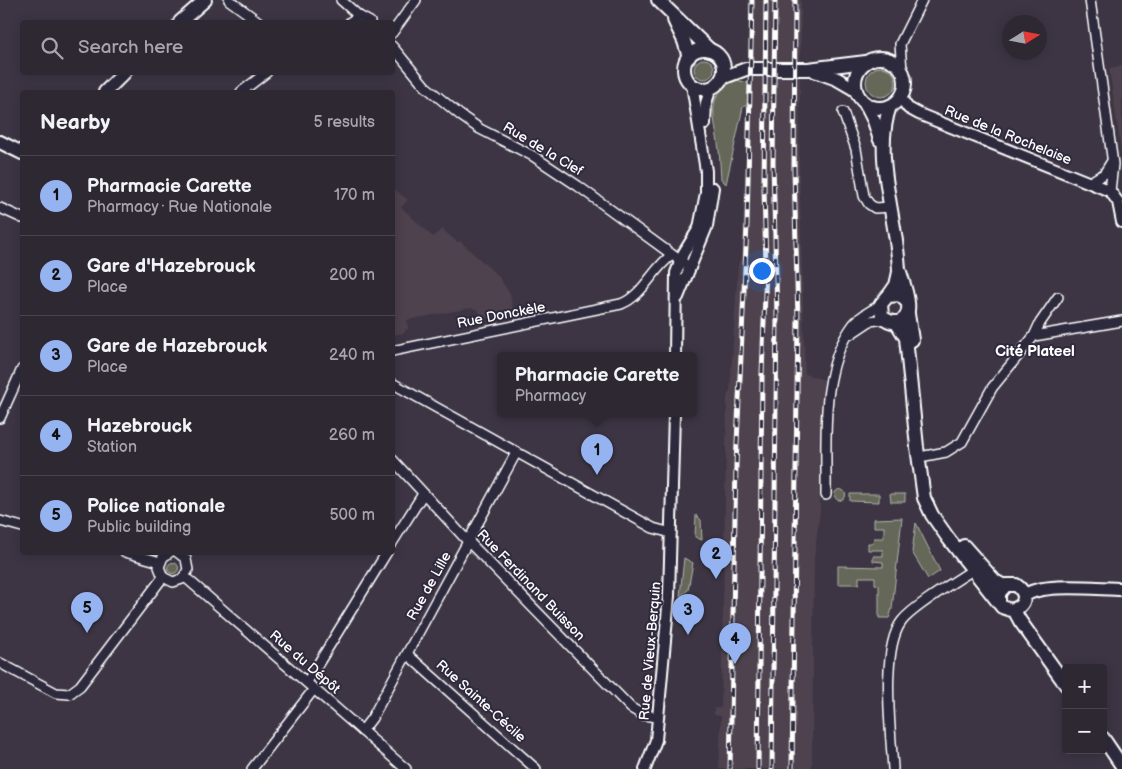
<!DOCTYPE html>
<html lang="en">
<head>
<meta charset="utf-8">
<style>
	body { margin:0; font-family:"Balsamiq Sans",sans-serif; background:#36303b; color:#f1f3f6 }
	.controls { position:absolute; right:15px; bottom:15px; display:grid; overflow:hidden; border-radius:5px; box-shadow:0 2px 12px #0003 }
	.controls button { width:45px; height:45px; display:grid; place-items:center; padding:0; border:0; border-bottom:1px solid #49444e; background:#2e2833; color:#f1f3f6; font:25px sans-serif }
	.compass { position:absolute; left:1002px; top:15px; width:45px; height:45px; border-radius:50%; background:#2e2833; box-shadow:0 2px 12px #0003; rotate:79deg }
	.you { position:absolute; left:761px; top:270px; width:18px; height:18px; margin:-12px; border:4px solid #fff; border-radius:50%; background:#1a73e8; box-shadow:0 0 0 8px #1a73e833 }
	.badge { display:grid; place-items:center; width:32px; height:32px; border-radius:50%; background:#95b2f1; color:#111; font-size:16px; font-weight:700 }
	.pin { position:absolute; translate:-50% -41px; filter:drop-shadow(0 1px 2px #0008) }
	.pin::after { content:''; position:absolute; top:26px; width:18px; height:15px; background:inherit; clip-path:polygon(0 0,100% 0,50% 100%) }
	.popup { position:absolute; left:497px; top:352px; width:200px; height:65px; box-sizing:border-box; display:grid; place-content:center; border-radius:5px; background:#2e2833; filter:drop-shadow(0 1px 4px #0005); font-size:16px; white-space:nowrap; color:#a7a6ac }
	.popup b { font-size:19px; color:#f1f3f6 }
	.popup::after { content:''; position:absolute; left:50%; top:100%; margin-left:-10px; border:10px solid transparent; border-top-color:#2e2833 }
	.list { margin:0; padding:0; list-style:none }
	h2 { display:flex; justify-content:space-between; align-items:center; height:65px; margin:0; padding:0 20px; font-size:21px }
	h2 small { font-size:16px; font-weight:400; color:#a7a6ac }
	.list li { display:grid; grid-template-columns:32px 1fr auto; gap:15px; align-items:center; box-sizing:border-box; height:80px; padding:0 20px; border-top:1px solid #49444e }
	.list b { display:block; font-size:19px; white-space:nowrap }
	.list p { margin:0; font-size:16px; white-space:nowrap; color:#a7a6ac }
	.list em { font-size:16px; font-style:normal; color:#a7a6ac }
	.icon { flex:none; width:28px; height:28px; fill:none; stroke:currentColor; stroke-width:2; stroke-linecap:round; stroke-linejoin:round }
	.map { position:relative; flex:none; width:1122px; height:769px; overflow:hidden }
	.search { position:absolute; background:#2e2833; box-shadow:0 2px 12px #0003; left:20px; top:20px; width:375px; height:55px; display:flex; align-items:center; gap:12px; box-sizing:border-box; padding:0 18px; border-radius:5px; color:#a7a6ac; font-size:19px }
	.panel { position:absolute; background:#2e2833; box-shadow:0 2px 12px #0003; left:20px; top:90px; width:375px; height:465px; border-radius:5px }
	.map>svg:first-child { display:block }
	.built { fill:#4e424d }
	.green { fill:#656859; stroke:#b2b4ac }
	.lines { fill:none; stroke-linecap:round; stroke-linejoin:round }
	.minor-casing { stroke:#fff; stroke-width:12 }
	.tertiary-casing { stroke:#fff; stroke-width:14 }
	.secondary-casing { stroke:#fff; stroke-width:16 }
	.minor { stroke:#2f2a3d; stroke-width:9 }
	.tertiary { stroke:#2f2a3d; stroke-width:10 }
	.secondary { stroke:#2f2a3d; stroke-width:12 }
	.rail-casing { stroke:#fff; stroke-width:5 }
	.rail { stroke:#2f2a3d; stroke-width:3; stroke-dasharray:9; stroke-linecap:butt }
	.labels { text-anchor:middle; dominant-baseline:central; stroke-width:4; stroke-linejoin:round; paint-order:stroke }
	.street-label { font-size:14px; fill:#fff; stroke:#2f2a3d }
	.neighbourhood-label { font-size:15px; font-weight:bold; fill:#fff; stroke:#2f2a3d }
</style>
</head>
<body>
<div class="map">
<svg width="1122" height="769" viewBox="0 0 1122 769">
	<rect width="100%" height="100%" fill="#3d3544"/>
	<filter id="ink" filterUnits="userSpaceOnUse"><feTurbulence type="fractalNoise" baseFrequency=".02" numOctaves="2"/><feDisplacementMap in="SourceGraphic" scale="10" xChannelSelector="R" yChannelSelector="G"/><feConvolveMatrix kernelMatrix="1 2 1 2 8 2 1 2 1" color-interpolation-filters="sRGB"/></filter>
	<g filter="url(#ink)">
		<g class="built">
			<polygon points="748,0 801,0 799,166 805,374 827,381 822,403 820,511 814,559 812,769 719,769 721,716 714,715 714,708 721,708 727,396 730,391 738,265 742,255 748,83"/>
			<polygon points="1122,66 1122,157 1109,68"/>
			<polygon points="392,187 408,200 401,207 433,237 442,229 457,242 460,241 499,277 510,294 514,313 483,319 478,310 471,308 407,320 408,329 405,330 405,333 393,335"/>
		</g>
		<g class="green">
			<circle cx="704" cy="69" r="10"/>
			<circle cx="881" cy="82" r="15"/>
			<path d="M737 80 748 83 747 105 743 107 726 184 721 179C720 167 720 155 718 143 714 116 705 93 737 80Z"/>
			<circle cx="840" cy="495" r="5.5"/>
			<polygon points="850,494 879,494 879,502 850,501"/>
			<polygon points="890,494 905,494 905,502 891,502"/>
			<polygon points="696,515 701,520 702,540 695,537"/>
			<polygon points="902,518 892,609 889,618 879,618 879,585 875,584 875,577 859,577 859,584 838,584 838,566 883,567 883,562 873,561 873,556 883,556 883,550 868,550 868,543 873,543 874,538 884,538 884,527 874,527 874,519"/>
			<polygon points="916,523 940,571 928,579 912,552"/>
			<polygon points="684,558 693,563 688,590 680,596"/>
			<circle cx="173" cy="568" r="5.5"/>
		</g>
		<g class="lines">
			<g class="minor-casing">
				<g id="minor">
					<polyline points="229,0 259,22"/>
					<polyline points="341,0 359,16 370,22"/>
					<polyline points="1090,0 1113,164 1110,191"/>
					<polyline points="350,22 359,16"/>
					<polyline points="392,33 416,0"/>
					<polyline points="392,46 425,86 460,115 480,129 533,156 578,186 689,267"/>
					<polyline points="902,70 900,44 922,0"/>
					<polyline points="241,92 267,72"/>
					<polyline points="843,112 856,149 864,196 869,204 875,208 891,207"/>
					<polyline points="1090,182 1104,174 1112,161"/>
					<polyline points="0,208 22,218"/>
					<polyline points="849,335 870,321 885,319"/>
					<polyline points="1034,336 1040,323 1058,297"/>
					<path d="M392 351 621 304C643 296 653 268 672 255"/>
					<polyline points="392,383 653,528 671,533"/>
					<polyline points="0,418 22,369"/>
					<polyline points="925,456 946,452 962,442 992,388 1034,336 1122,321"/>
					<polyline points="392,459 462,535 631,708 643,715 658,717"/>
					<path d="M826 495C827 441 819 371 853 325 860 315 872 311 881 304"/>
					<polyline points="0,521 22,527"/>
					<polyline points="392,543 423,494"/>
					<polyline points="125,552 160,562"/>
					<polyline points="170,552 163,557 159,567 163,577 173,582 182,579 188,570 186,559 177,552"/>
					<polyline points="185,577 406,769"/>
					<polyline points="407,654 536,769"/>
					<polyline points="0,663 56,693 69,694 80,686 163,577"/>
					<polyline points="307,682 387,552"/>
					<polyline points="362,731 372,718 516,453"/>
					<polyline points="252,769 314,689"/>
					<path d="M893 769C891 733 880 649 902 621 914 606 956 581 974 569"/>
				</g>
			</g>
			<g class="tertiary-casing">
				<g id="tertiary">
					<polyline points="901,98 908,108 919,114 1110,191 1118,202 1122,222"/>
					<polyline points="705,124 706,103 711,88"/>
					<polyline points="678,297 707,226 713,188"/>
					<polyline points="675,356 676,273 683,254 699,228 706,193 706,171 692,85"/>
					<polyline points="645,769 656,740 669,596 674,414"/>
				</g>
			</g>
			<g class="secondary-casing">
				<g id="secondary">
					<polyline points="658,0 710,50"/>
					<polyline points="674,20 684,41 689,57"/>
					<polyline points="180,22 205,0"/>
					<circle cx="704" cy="69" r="20"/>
					<circle cx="880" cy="83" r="25"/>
					<polyline points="815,71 837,79 856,90"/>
					<polyline points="722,78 746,69 808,69 866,62"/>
					<polyline points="105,92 125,72"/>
					<polyline points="865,103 874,121 880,140"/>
					<polyline points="0,142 22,153"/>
					<path d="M900 272C904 285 918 319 897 322 890 323 886 320 882 316L881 304 888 296 900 295 907 302"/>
					<path d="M889 295 896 285 899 272C898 220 872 157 890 106"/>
					<polyline points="908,314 912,340"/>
					<path d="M896 322 906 338 917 447 924 498 932 515 948 538 1002 607 1011 610 1019 607C1027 600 1025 591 1016 585H1006L999 593V602"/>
					<polyline points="964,546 995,581 1004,586"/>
					<path d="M1024 596C1042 582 1098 589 1122 589"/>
					<polyline points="1014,610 1020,621 1066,685"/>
					<polyline points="1103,738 1122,766"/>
				</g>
			</g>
			<use href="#minor" class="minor"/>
			<use href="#tertiary" class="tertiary"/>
			<use href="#secondary" class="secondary"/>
			<g class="rail-casing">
				<g id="rail">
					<polyline points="730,769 736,465 747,225 752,0"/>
					<polyline points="758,769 762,374 766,268 764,187 766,0"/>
					<polyline points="772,769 777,316 773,163 775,0"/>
					<polyline points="792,769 798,319 794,170 795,0"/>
				</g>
			</g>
			<use href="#rail" class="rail"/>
		</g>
	</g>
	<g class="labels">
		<g class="street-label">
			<text transform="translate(1008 135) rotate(22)">Rue de la Rochelaise</text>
			<text transform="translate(543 149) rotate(31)">Rue de la Clef</text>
			<text transform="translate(501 315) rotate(-11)">Rue Donckèle</text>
			<text transform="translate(531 585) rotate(46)">Rue Ferdinand Buisson</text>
			<text transform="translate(429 586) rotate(-61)">Rue de Lille</text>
			<text transform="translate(650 651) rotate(-85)">Rue de Vieux-Berquin</text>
			<text transform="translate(305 662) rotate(41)">Rue du Dépôt</text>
			<text transform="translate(481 701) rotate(42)">Rue Sainte-Cécile</text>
		</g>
		<g class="neighbourhood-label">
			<text x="1035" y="351">Cité Plateel</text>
		</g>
	</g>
</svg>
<div class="controls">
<button>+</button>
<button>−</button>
</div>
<svg class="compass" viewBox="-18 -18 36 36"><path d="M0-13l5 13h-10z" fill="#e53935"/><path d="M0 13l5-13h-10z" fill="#a7a6ac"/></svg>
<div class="you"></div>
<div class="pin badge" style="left:597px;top:475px">1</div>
<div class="popup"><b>Pharmacie Carette</b>Pharmacy</div>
<div class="pin badge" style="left:716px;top:579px">2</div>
<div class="pin badge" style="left:688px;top:635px">3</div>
<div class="pin badge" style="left:735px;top:664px">4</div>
<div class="pin badge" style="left:87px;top:633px">5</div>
<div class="search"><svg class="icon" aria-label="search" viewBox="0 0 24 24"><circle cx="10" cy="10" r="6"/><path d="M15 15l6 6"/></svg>Search here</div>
<section class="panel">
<h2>Nearby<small>5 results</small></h2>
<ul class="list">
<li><span class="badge">1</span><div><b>Pharmacie Carette</b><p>Pharmacy · Rue Nationale</p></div><em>170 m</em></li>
<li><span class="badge">2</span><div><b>Gare d'Hazebrouck</b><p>Place</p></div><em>200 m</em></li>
<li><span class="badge">3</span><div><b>Gare de Hazebrouck</b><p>Place</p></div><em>240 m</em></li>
<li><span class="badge">4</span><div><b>Hazebrouck</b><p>Station</p></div><em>260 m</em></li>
<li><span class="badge">5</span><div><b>Police nationale</b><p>Public building</p></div><em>500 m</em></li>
</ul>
</section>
</div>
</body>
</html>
